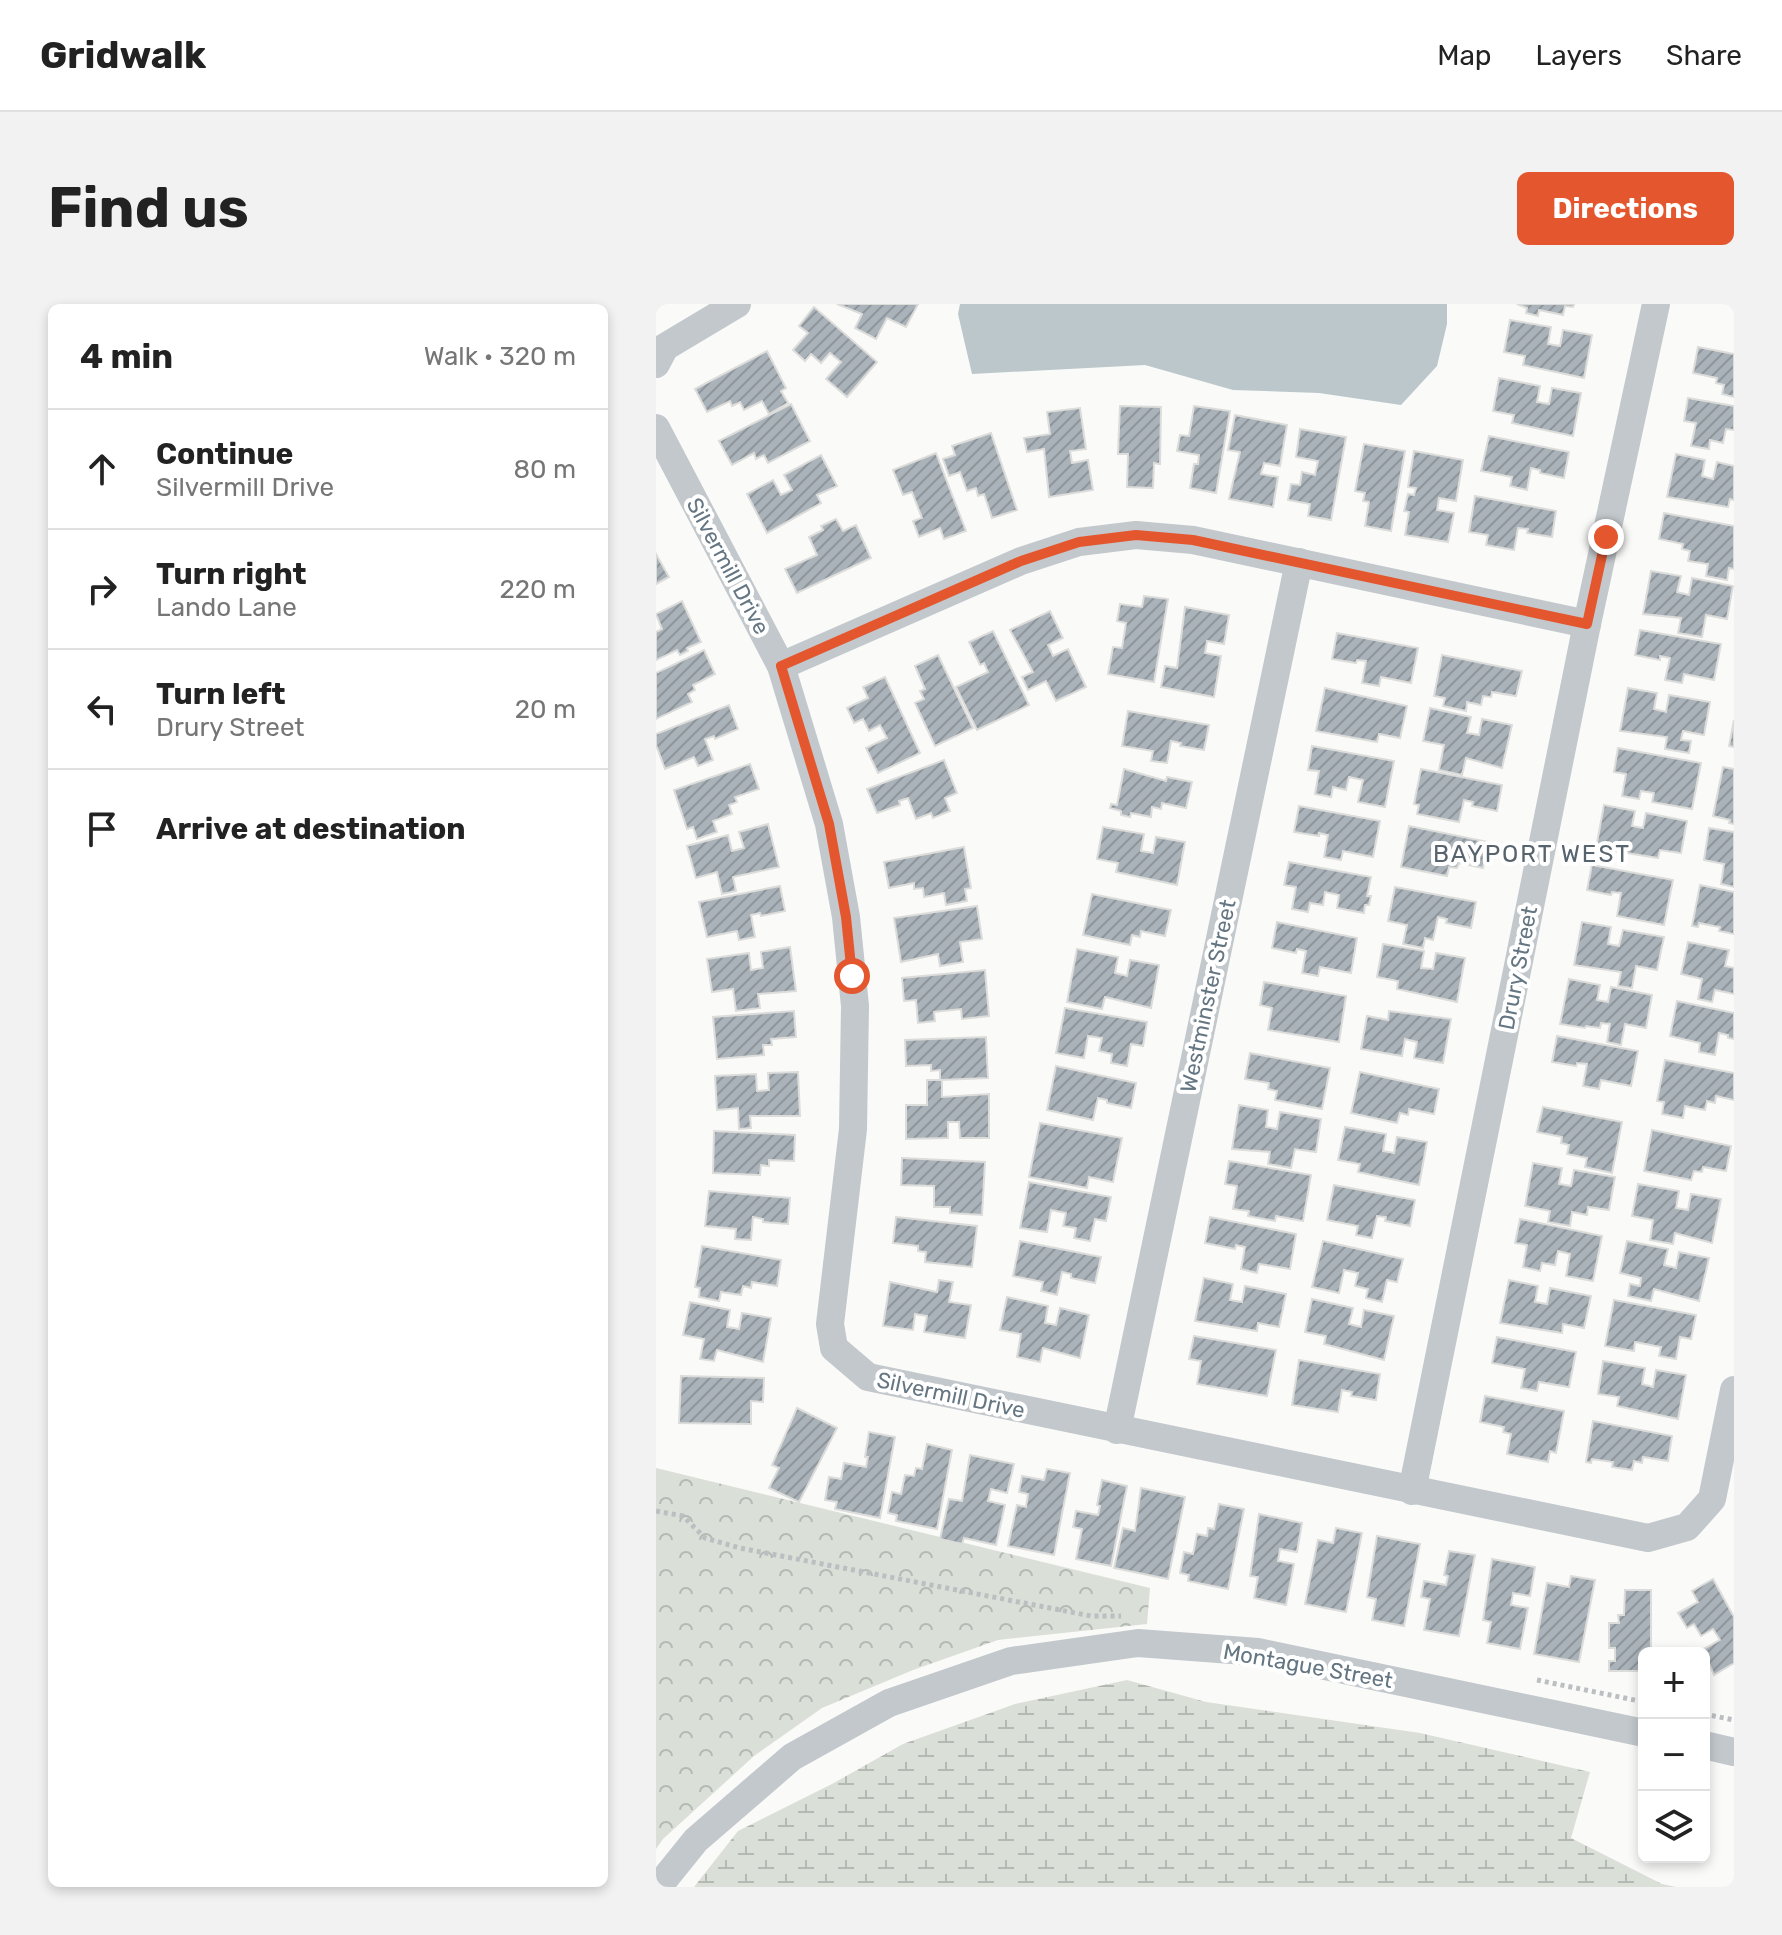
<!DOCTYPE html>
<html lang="en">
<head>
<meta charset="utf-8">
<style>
	body { margin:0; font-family:Rubik,sans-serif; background:#f2f2f2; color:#222 }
	.controls { position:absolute; right:24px; bottom:24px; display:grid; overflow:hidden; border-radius:12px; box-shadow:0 4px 12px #0003 }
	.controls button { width:72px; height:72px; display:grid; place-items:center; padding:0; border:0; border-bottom:2px solid #e0e0e0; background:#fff; color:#222; font:40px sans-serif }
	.stop { position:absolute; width:24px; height:24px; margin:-18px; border:6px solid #e4572e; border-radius:50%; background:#fff }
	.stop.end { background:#e4572e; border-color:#fff; box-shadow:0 2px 8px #0008 }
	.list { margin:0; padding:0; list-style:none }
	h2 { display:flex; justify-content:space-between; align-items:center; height:104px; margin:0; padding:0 32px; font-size:34px }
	h2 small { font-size:26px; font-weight:400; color:#767676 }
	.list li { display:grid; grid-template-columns:52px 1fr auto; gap:24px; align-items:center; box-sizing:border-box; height:120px; padding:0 32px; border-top:2px solid #e0e0e0 }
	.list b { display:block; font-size:30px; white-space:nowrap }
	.list p { margin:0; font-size:26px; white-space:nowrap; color:#767676 }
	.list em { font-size:26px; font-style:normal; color:#767676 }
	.icon { flex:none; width:44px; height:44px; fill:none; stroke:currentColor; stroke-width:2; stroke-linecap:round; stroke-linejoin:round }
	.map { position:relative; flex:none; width:1078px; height:1583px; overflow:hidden; border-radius:12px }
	header { display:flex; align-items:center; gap:48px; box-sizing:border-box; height:112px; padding:0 40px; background:#fff; border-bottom:2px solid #e0e0e0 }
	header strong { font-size:38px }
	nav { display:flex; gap:44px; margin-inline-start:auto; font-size:28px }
	.intro { display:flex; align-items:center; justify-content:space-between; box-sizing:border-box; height:192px; padding:0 48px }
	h1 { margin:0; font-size:56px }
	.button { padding:20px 36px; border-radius:12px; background:#e4572e; color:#fff; font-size:28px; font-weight:700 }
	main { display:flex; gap:48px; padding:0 48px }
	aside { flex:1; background:#fff; border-radius:12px; box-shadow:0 4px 12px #0003 }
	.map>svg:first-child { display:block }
	.wetland { fill:url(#wetland-marsh) }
	.park { fill:url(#park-crowns) }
	.water { fill:#bbc7cb }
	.building { fill:url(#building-hatch); stroke:#dcdcda; stroke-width:2 }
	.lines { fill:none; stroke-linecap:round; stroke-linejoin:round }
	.path { stroke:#bbbfc2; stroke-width:5; stroke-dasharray:4 4; stroke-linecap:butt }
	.minor { stroke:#c3c8cc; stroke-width:28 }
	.route { stroke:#e4572e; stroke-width:10 }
	.labels { text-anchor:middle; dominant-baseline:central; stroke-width:8; stroke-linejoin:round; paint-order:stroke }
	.street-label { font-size:22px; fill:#657683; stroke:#fff }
	.neighbourhood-label { font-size:24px; letter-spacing:2px; fill:#57646e; stroke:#fff }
</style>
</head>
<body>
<header>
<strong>Gridwalk</strong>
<nav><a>Map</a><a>Layers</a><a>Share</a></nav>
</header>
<div class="intro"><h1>Find us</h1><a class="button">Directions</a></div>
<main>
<aside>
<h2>4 min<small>Walk · 320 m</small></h2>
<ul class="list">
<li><svg class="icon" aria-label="ahead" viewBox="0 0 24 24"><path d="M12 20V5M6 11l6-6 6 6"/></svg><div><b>Continue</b><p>Silvermill Drive</p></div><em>80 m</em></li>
<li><svg class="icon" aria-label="right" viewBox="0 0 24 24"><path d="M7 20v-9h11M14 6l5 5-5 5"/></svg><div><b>Turn right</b><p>Lando Lane</p></div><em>220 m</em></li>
<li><svg class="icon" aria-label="left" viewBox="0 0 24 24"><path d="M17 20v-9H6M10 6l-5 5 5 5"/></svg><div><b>Turn left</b><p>Drury Street</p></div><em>20 m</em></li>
<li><svg class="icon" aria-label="arrive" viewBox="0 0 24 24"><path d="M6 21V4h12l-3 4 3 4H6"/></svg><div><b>Arrive at destination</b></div></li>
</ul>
</aside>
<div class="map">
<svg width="1078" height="1583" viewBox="0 0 1078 1583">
	<defs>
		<pattern id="wetland-marsh" width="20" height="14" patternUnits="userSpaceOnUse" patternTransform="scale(2)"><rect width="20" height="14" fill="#dadfd7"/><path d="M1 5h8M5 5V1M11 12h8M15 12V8" fill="none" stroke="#b4b9b4"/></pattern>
		<pattern id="park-crowns" width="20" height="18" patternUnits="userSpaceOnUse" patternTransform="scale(2)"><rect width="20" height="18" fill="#dadfd7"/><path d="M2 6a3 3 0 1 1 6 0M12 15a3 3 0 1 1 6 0" fill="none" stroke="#b4b9b4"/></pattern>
		<pattern id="building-hatch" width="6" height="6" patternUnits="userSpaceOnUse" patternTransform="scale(2)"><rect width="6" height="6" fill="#aab3b9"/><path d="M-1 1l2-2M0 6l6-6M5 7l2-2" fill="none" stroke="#8e969c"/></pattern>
	</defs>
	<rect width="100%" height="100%" fill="#fafaf8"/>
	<polygon class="wetland" points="471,1376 550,1398 764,1429 934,1468 915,1534 1006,1580 1020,1583 38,1583 82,1527 176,1480 247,1440 359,1400"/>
	<polygon class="park" points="0,1164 494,1284 491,1320 342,1336 257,1366 166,1404 98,1452 7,1535 0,1545"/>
	<polygon class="water" points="304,0 791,0 791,20 781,62 745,101 663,89 577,86 489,61 316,70 302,10"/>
	<g class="building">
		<polygon points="181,0 262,0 250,23 231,14 220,35 199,24 206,10"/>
		<polygon points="861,0 918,0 917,3 909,2 907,11 883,6 882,12 870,9 871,4"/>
		<polygon points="158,3 221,58 191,93 170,75 185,58 174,49 165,59 155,50 149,57 137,46 152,29 143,22"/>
		<polygon points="854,16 895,23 892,40 904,42 907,26 936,31 928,74 867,61 869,52 848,48"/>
		<polygon points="1042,43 1078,50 1078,93 1066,90 1068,81 1060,79 1061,74 1037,69"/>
		<polygon points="111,47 130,84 125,87 132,99 113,110 106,97 88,106 84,98 76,102 74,97 51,108 39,85"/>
		<polygon points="843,74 884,82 881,98 893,100 896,84 925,89 917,132 856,119 858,111 837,107"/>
		<polygon points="1032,94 1078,102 1078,126 1070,125 1067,139 1054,136 1053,145 1035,142 1040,119 1028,117"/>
		<polygon points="135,100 154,137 112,159 108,151 100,155 98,149 76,161 63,137"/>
		<polygon points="464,102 505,103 504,160 498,159 497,184 471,183 472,150 462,150"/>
		<polygon points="538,102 574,107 560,189 534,184 538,160 542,160 543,151 521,147 524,131 533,132"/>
		<polygon points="424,104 430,145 414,147 416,159 432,156 437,186 393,193 388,145 371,148 368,134 394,130 391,108"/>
		<polygon points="579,111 631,121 624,162 608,159 605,170 622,173 617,203 573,195 584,148 572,146"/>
		<polygon points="644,125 690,133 675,216 652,212 654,200 632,196 635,180 644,181 646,168 659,171 662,157 640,153"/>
		<polygon points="335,129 361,206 336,214 328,190 322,192 320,184 311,187 304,168 293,172 287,155 299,151 296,142"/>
		<polygon points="833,132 913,148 908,174 884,169 884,166 875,164 871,186 854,182 856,173 825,167"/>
		<polygon points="708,140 749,147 735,227 709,222 713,198 707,197 709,189 699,187"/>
		<polygon points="758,147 807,156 800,197 783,194 781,206 798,209 792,238 749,231 753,208 748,207 752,190 758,191 760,184 752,183"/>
		<polygon points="280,149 310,227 288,235 284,224 263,233 257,217 266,214 256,188 247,191 237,166"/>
		<polygon points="1020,150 1049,156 1046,172 1057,175 1061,158 1078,162 1078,196 1074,195 1072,203 1011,193"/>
		<polygon points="165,151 181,182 161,191 165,199 111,229 91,190 117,176 125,191 136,186 128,171"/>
		<polygon points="819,192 900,207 896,233 871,229 872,225 862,224 858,246 830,241 832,231 813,228"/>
		<polygon points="1008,209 1078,222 1078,265 1073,264 1071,276 1050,272 1052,260 1032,257 1034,247 1026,245 1027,240 1003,235"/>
		<polygon points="180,215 187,227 200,221 215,254 141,289 129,265 161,251 153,233 167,226 165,222"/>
		<polygon points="0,250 13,273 0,280"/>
		<polygon points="995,267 1025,272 1021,288 1033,291 1036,274 1077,282 1071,315 1050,311 1046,333 1022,329 1025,314 987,310"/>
		<polygon points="488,292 512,295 498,378 452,370 457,343 466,344 470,319 461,317 464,300 486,303"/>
		<polygon points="26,297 45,338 31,344 32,347 24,351 21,346 0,356 0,328 6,325 0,310"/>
		<polygon points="529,303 573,311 568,340 551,337 549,349 565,352 558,393 505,383 509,362 521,364"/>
		<polygon points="394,307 407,334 392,341 397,352 412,345 430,383 400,397 390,377 372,386 366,373 377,368 354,326"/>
		<polygon points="984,326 1065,340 1058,376 1028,370 1026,379 1009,376 1014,354 1004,352 1004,356 979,351"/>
		<polygon points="337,327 373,401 321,426 300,383 332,368 328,359 324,361 313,338"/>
		<polygon points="681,329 762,344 755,379 725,373 723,382 706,379 710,357 701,356 700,359 676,355"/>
		<polygon points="48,346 59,370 37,381 39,386 32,390 36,398 0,415 0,369"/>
		<polygon points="282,351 317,424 279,442 259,399 268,395 264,387 269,385 259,362"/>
		<polygon points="786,351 866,367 860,392 836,388 835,393 827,392 825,401 811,398 810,407 787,402 789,394 778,392"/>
		<polygon points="229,373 264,449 222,469 210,444 231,434 224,421 213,427 207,415 198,419 191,404 212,394 207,383"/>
		<polygon points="669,384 751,402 744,434 723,430 721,438 660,427"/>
		<polygon points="972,384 1001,389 998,405 1010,408 1013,391 1054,398 1048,431 1027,427 1025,436 1035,437 1033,449 1009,445 1011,433 964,427"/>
		<polygon points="73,401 82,425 59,435 58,432 49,435 57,456 42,462 38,453 9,465 0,441 0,430"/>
		<polygon points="774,404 815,413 811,429 823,431 826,415 856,421 846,464 810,454 806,471 783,466 788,441 767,437"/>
		<polygon points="472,407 553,421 548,446 524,442 525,439 515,437 511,459 495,457 497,447 466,442"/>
		<polygon points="1078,416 1078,443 1073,442"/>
		<polygon points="656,442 738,457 729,503 702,498 707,476 693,473 690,486 677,483 675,493 659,490 663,467 652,466"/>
		<polygon points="962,444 1045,459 1036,505 996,498 998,489 985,487 983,495 966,492 970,470 958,468"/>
		<polygon points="288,456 301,489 289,494 294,507 277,514 275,509 260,515 252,494 243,497 244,501 221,509 211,485"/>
		<polygon points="94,460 103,485 79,493 81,498 73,501 76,510 57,517 61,528 41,535 37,523 31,525 18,486"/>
		<polygon points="1067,463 1078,465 1078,520 1073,519 1074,516 1057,512"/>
		<polygon points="468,465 510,477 511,473 536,478 530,504 506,499 505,505 496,503 495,513 475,509 474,513 465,511 465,507 454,504 455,500 461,501"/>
		<polygon points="765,465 846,481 841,507 816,502 817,498 808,496 803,518 761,510 763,501 758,500"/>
		<polygon points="948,501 979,507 976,522 987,524 990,509 1031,517 1025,549 1004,546 1002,554 940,544"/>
		<polygon points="643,502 724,517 717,553 687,547 685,556 668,553 672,531 663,529 663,532 638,528"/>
		<polygon points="112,520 123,563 77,573 80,587 66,590 61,568 40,574 31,542 72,531 76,547 88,544 83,528"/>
		<polygon points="753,522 832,538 827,564 803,559 801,564 793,563 791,572 745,563"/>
		<polygon points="447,523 488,530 485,547 497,549 500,533 529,538 521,581 460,568 462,559 441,555"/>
		<polygon points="1053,524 1078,528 1078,583 1065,580 1068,560 1048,556"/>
		<polygon points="308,543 315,584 309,585 311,597 290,601 288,589 268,593 267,584 258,585 258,579 233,584 228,558"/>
		<polygon points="633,558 715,573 711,592 715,592 713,601 709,601 708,609 681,604 683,591 669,588 667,601 654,599 652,608 636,605 640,583 628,581"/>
		<polygon points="936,561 1017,576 1008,621 961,612 965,589 956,588 955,591 931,586"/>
		<polygon points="1044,581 1078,588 1078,630 1063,627 1064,623 1058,622 1043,619 1042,623 1036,622"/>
		<polygon points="124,582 129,607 105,612 104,609 95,611 99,633 83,636 81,627 51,633 43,598"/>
		<polygon points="739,583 820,598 815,624 790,619 791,615 782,613 777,636 769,634 767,644 747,640 751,621 732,617"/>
		<polygon points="436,590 515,606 509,632 485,627 484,633 476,631 474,641 427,631"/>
		<polygon points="321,602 326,635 304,638 307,658 284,662 282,650 245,658 238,614"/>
		<polygon points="621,618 701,634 695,669 664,663 662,672 646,669 650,647 641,645 640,649 616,644"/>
		<polygon points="926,618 955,623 952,640 963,642 967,626 1008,633 1001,666 980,662 976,684 962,682 965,668 918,661"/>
		<polygon points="1032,638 1073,646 1069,662 1078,664 1078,690 1059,686 1056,698 1042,695 1046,675 1025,670"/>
		<polygon points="727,640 768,647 765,664 777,665 780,649 809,654 801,698 741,685 742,677 721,673"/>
		<polygon points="134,643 140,687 102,690 104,704 80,707 77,685 56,688 51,655 93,649 95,666 107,664 105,648"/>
		<polygon points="421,645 462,653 459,669 471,672 474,656 503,661 495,704 449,693 446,705 411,698"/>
		<polygon points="329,666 333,712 306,715 305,705 278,708 279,717 262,719 260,696 248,697 246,674"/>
		<polygon points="913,675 944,681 941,696 952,698 955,683 996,691 990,724 969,720 965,741 951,738 954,720 945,719 944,724 930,722 929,724 904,720"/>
		<polygon points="608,678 690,692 683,738 612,726 616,704 604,701"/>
		<polygon points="1021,697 1078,709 1078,735 1072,734 1072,731 1063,729 1059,751 1043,748 1044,739 1014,732"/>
		<polygon points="409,704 491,718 487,742 475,740 471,762 455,759 456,750 443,747 446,734 432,732 428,754 400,749"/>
		<polygon points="138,707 140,733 115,735 116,741 107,741 108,751 61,755 57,713"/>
		<polygon points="733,707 795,715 787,759 758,754 761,738 749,735 746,752 705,745 711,712 732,716"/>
		<polygon points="901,732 982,747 975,782 945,776 943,785 927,782 931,760 921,759 920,762 896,758"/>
		<polygon points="330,733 332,774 284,776 284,766 275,767 275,761 250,762 249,736"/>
		<polygon points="594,749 674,764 666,805 619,796 621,787 612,785 613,779 589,775"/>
		<polygon points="1009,756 1078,769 1078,796 1060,792 1059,799 1051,797 1049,806 1029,802 1027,814 1006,810 1008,798 1001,797"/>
		<polygon points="400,762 480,779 475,804 451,799 451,796 442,794 437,816 391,806"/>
		<polygon points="142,768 144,812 94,812 95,824 83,825 82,804 61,806 59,772 100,770 101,787 113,786 112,769"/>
		<polygon points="704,768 783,785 778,810 753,805 752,811 744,809 741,819 695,809"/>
		<polygon points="271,776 286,776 286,793 333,790 333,834 304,834 303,818 292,818 292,834 250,835 250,801 271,801"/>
		<polygon points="583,801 612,806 610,823 621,825 624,808 665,815 660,848 639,845 635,864 612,860 614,848 576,845"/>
		<polygon points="887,803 966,818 956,869 929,863 931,854 911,850 913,841 905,839 906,833 881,828"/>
		<polygon points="384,819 466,834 457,878 433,873 431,884 373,873"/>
		<polygon points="689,823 730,830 727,847 738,849 741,833 771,838 763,881 702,868 704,860 682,856"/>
		<polygon points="996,826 1075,842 1070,867 1047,863 1046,868 1038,867 1035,876 988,867"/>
		<polygon points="58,827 139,831 138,857 113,856 113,862 105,861 104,871 57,869"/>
		<polygon points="246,854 329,858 326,911 294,909 294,903 278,903 278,882 245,881"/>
		<polygon points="573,857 655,871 647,917 620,912 619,917 592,912 593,907 577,905 581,882 569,880"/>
		<polygon points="877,859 906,864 903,880 915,882 918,866 959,873 953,906 932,903 931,911 916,908 914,922 892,918 894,907 869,902"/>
		<polygon points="373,878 455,893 450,917 439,915 434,937 418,934 420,924 407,922 410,909 395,906 391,928 364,924"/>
		<polygon points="982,880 1023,887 1020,904 1032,906 1035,890 1065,895 1056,939 1019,929 1017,940 994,936 997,916 976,912"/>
		<polygon points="678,881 759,896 754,922 729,917 730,913 721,912 716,934 700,931 702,922 671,916"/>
		<polygon points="53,887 134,894 132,920 107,918 107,915 97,913 95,936 79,935 80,925 49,922"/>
		<polygon points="240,913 321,922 316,963 269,958 270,948 262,947 262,942 237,939"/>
		<polygon points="554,913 640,930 634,965 603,960 601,969 585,965 589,943 580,941 579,945 549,939"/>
		<polygon points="864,915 946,932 937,977 910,972 914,950 902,947 899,961 886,959 884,967 867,963 871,941 859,939"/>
		<polygon points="364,937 445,953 439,979 415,974 415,970 406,968 401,991 385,987 387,978 357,972"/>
		<polygon points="667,937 747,955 741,978 731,976 726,998 710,994 712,985 699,982 702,969 688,966 683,989 656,983"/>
		<polygon points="971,937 1012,945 1008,961 1020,964 1023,948 1053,954 1043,997 998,985 995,997 972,992 974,980 984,982 985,974 964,969"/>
		<polygon points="46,942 125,956 121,982 96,978 95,984 87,982 85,991 65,988 63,997 43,993 44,984 39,983"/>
		<polygon points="548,974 577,980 574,996 586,998 589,982 630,990 623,1023 602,1019 601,1027 539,1017"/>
		<polygon points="283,976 297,978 293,998 315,1001 309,1034 268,1028 271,1012 259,1010 257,1026 227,1022 234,978 281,988"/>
		<polygon points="853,976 882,982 879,998 891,1000 894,984 935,992 928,1024 907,1020 906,1029 844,1019"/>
		<polygon points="351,993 392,1002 389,1019 400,1021 404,1004 433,1011 424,1054 387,1044 384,1058 361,1053 365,1030 344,1026"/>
		<polygon points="656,995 697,1004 693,1020 705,1023 708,1006 738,1012 728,1056 668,1040 670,1032 649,1028"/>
		<polygon points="958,996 1040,1011 1035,1035 1024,1033 1020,1055 1003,1052 1005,1043 979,1038 978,1047 949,1042"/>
		<polygon points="34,998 74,1006 71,1023 83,1025 86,1009 115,1014 107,1058 61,1046 58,1057 44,1055 48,1035 27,1031"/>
		<polygon points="538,1032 620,1046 611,1092 541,1080 545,1057 533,1055"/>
		<polygon points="841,1033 920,1048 913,1083 883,1078 881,1087 865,1084 869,1065 836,1059"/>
		<polygon points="643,1056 724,1070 720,1096 695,1092 696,1088 686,1086 682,1108 636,1101"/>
		<polygon points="947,1057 989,1064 986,1080 997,1083 1000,1066 1030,1071 1022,1115 961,1102 963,1093 942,1090"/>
		<polygon points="25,1072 108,1074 107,1098 95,1097 95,1120 23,1119"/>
		<polygon points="829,1092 908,1107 900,1149 894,1147 892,1158 851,1150 855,1130 847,1128 848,1123 824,1118"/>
		<polygon points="141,1104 181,1124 143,1198 113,1184 123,1164 116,1161"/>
		<polygon points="937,1117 1016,1132 1012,1157 987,1153 986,1159 978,1157 976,1166 956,1163 957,1158 936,1155 935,1159 930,1158"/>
		<polygon points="213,1128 239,1133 224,1214 179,1205 181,1198 169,1196 173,1173 185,1175 188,1159 210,1163 212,1153 209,1153"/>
		<polygon points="271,1140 296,1146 281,1225 240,1217 241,1211 232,1209 236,1188 245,1190 249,1171 258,1172 260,1164 266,1165"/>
		<polygon points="314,1151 358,1160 351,1189 335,1185 332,1197 349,1201 340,1241 308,1234 306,1240 284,1235 293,1195 306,1197"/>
		<polygon points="391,1165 414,1169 398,1251 352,1242 361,1201 370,1203 372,1190 363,1188 366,1172 388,1176"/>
		<polygon points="446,1176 471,1182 455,1262 420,1255 426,1225 417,1223 420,1207 442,1211 444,1202 441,1201"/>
		<polygon points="485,1184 529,1193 512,1275 458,1264 467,1224 479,1227"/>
		<polygon points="563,1200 588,1205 572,1285 532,1277 533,1271 524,1269 528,1248 537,1250 541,1230 551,1232 552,1224 558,1225"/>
		<polygon points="603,1210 646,1219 641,1248 624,1245 622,1257 638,1260 630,1301 598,1294 602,1273 594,1272"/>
		<polygon points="680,1224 706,1229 690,1308 649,1300 662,1236 677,1239"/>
		<polygon points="721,1232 764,1240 748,1322 716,1316 720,1295 711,1293"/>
		<polygon points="793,1247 819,1251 803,1332 768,1326 774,1295 765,1293 768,1277 790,1281 792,1272 788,1271"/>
		<polygon points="836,1255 879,1263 874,1292 857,1289 855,1301 872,1304 864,1345 831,1339 835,1318 827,1316"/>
		<polygon points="915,1272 939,1276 923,1358 878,1350 891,1279 913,1283"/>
		<polygon points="1057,1275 1078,1313 1078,1359 1058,1371 1048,1349 1044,1347 1064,1336 1057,1325 1045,1332 1038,1320 1031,1324 1022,1309 1042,1298 1036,1287"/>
		<polygon points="969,1286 995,1286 995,1349 988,1349 988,1367 953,1367 953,1357 959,1357 959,1344 953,1344 953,1319 963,1319 962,1311 968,1311"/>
	</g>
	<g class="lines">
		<g class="path">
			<polyline points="0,1207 27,1212 49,1234 84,1244 435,1312 465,1312"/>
			<polyline points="881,1376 988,1398"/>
			<polyline points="1048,1410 1078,1416"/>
		</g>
		<g class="minor">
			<polyline points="0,60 9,43 81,0"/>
			<polyline points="0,124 125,362 173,520 190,613 199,702 197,825 174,1020 178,1044 212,1073 992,1234 1031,1223 1056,1195 1078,1086"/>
			<polyline points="125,362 365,257 423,238 480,231 537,236 931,320"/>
			<polyline points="461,1126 643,258"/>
			<polyline points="756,1187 931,320 1000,0"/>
			<polyline points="1048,1441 1078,1448"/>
			<polyline points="2,1583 40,1536 136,1453 233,1399 355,1357 482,1339 602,1348 988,1429"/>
		</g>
	</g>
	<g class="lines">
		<polyline class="route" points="196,672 190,613 173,520 125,362 365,257 423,238 480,231 537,236 931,320 950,233"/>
	</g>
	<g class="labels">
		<g class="street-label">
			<text transform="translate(72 262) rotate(62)">Silvermill Drive</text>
			<text transform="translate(862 664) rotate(-79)">Drury Street</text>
			<text transform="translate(552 692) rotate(-78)">Westminster Street</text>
			<text transform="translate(295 1091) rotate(12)">Silvermill Drive</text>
			<text transform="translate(652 1362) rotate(10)">Montague Street</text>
		</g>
		<g class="neighbourhood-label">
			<text x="876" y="550">BAYPORT WEST</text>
		</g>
	</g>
</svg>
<div class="controls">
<button>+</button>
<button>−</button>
<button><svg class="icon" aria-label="layers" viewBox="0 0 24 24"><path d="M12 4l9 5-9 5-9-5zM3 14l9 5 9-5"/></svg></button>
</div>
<div class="stop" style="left:196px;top:672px"></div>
<div class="stop end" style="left:950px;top:233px"></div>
</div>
</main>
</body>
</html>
